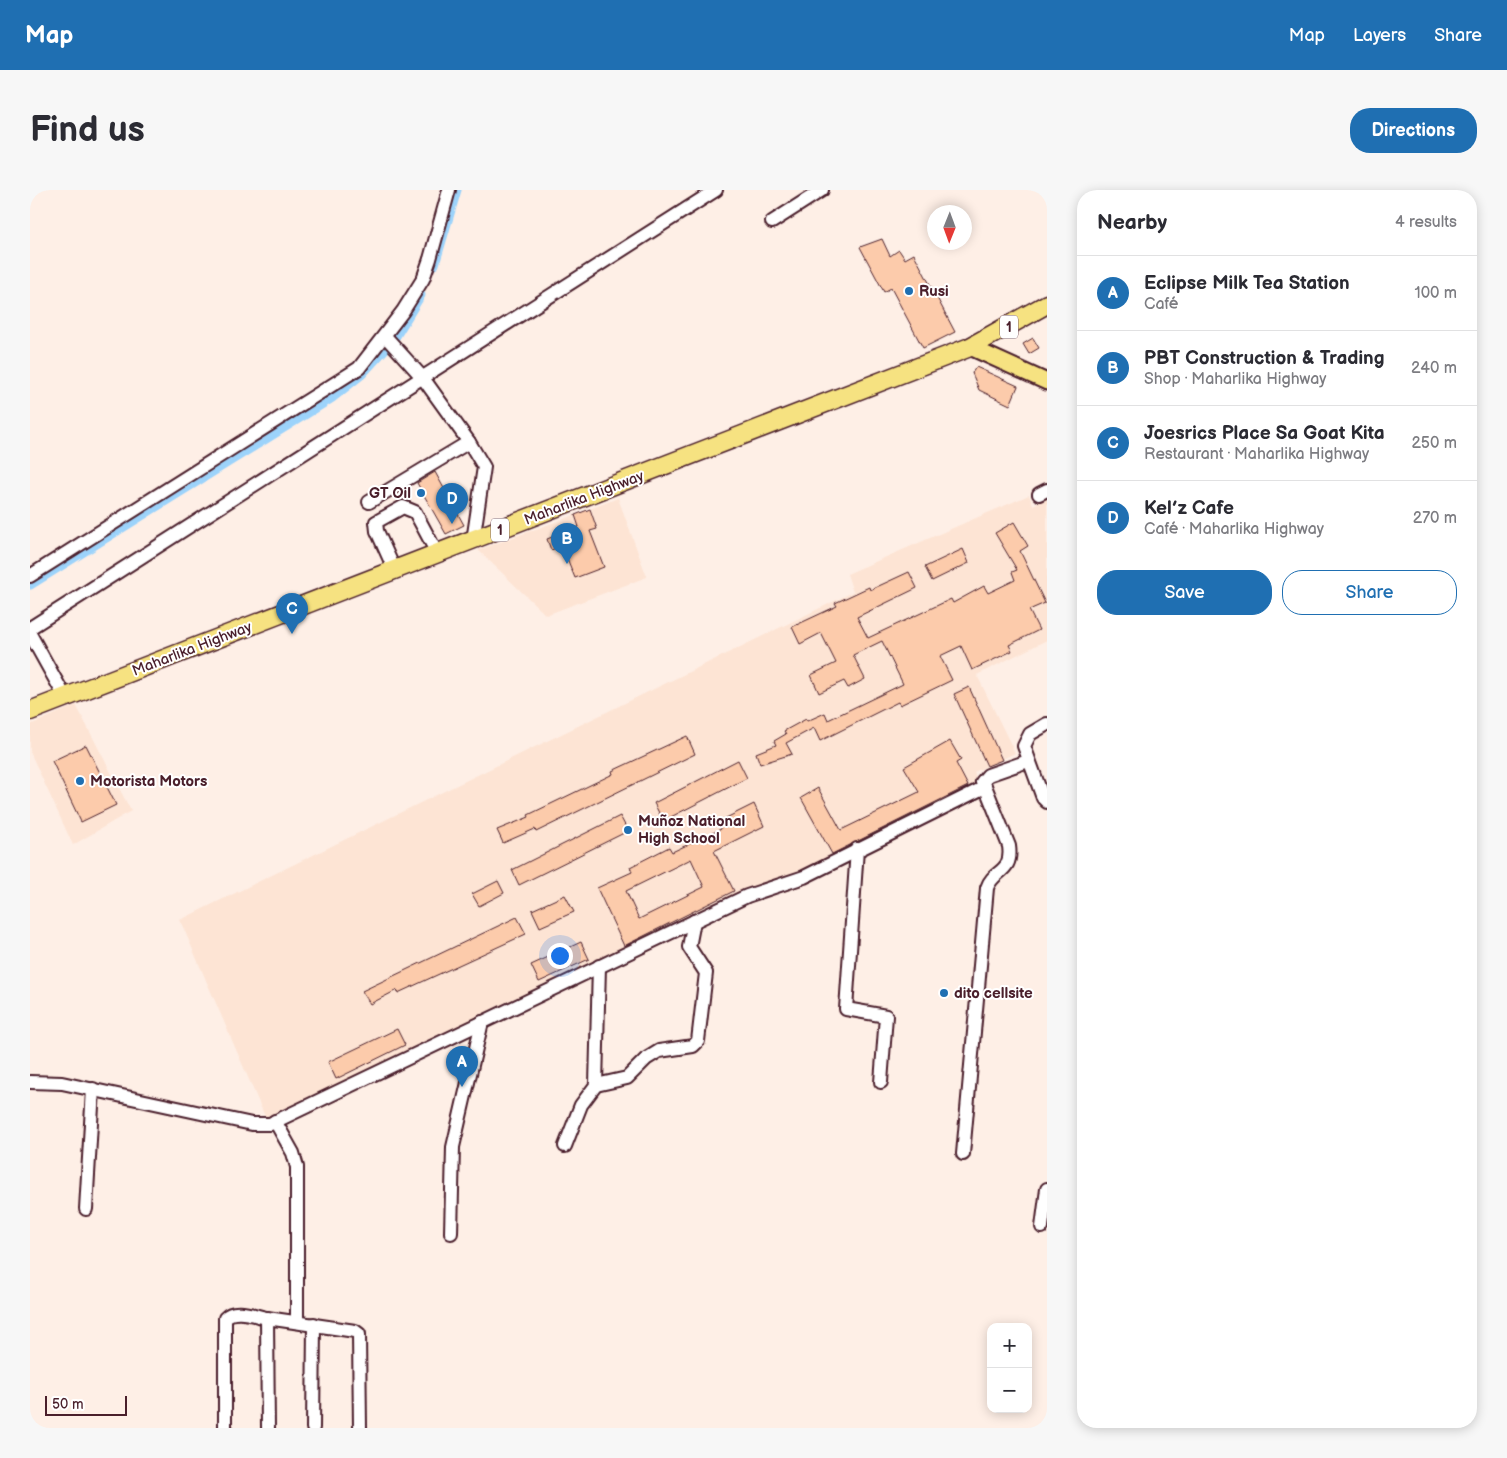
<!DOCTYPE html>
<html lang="en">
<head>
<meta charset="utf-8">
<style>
	body { margin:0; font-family:"Balsamiq Sans",sans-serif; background:#f7f7f7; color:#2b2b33 }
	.controls { position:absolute; right:15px; bottom:15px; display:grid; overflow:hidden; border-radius:10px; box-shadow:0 2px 12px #0003 }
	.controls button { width:45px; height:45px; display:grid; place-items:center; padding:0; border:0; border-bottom:1px solid #e1e1e2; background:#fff; color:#2b2b33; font:25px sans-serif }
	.compass { position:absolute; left:897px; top:15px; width:45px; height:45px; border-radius:50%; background:#fff; box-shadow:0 2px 12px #0003; rotate:181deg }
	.scale { position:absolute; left:15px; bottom:12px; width:82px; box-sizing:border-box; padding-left:5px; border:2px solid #4a1f2b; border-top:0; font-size:14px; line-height:18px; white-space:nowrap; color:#4a1f2b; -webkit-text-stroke:4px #fff; paint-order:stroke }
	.you { position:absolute; left:529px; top:765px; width:18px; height:18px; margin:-12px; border:4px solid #fff; border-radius:50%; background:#1a73e8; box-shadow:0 0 0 8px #1a73e833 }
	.badge { display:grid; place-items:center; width:32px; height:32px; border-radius:50%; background:#1f6fb2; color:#fff; font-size:16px; font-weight:700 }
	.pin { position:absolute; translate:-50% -41px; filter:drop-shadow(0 1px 2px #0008) }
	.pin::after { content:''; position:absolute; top:26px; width:18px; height:15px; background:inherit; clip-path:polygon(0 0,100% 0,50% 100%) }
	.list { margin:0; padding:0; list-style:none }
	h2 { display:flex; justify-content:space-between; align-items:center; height:65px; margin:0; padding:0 20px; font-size:21px }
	h2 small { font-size:16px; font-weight:400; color:#7c7c81 }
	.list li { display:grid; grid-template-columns:32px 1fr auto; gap:15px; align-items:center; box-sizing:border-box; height:75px; padding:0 20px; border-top:1px solid #e1e1e2 }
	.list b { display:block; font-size:19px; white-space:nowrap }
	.list p { margin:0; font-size:16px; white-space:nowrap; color:#7c7c81 }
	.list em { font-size:16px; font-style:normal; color:#7c7c81 }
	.actions { display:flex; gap:10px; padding:15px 20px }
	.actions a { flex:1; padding:11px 0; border:1px solid #1f6fb2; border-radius:20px; text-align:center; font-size:18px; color:#1f6fb2 }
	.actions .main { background:#1f6fb2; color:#fff }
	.map { position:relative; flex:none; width:1017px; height:1238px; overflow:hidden; border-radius:20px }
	header { display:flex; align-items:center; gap:30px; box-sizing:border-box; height:70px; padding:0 25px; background:#1f6fb2; color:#fff }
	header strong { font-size:24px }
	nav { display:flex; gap:28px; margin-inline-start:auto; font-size:18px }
	.intro { display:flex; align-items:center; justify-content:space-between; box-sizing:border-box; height:120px; padding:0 30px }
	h1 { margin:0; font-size:35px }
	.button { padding:12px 22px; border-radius:20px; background:#1f6fb2; color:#fff; font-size:18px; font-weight:700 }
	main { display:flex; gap:30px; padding:0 30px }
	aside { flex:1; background:#fff; border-radius:20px; box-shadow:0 2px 12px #0003 }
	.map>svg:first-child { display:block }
	.built { fill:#fde4d4 }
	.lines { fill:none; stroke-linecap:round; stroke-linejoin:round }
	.canal { stroke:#9cd3fb; stroke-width:11 }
	.building { fill:#fccbab; stroke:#4a1f2b; fill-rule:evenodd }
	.minor-casing { stroke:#4a1f2b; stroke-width:16 }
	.major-casing { stroke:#4a1f2b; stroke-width:19 }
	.highway-casing { stroke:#4a1f2b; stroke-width:21 }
	.minor { stroke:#fff; stroke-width:12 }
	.major { stroke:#f6e281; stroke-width:15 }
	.highway { stroke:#f6e281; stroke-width:18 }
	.poi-dot { fill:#1f6fb2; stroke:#fff; stroke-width:2 }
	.labels { text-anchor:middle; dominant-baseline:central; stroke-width:4; stroke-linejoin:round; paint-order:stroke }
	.shield { fill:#fff; stroke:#80626b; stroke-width:1 }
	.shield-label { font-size:14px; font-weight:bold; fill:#4a1f2b }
	.poi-label { font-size:15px; font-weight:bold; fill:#4a1f2b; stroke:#fff; text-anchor:start }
	.street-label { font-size:15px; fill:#4a1f2b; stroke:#fff }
</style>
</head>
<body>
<header>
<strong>Map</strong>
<nav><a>Map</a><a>Layers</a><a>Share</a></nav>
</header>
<div class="intro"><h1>Find us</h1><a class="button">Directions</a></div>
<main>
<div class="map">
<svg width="1017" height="1238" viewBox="0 0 1017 1238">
	<rect width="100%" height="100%" fill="#feefe6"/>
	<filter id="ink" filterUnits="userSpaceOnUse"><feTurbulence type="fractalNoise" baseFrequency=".02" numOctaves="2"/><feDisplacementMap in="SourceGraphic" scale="10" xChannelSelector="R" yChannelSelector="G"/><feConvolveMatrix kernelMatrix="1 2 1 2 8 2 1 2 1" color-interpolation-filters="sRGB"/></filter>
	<g filter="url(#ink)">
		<g class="built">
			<polygon points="999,305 1003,315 1017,308 1017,450 947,485 985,563 944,582 949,595 773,684 236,929 150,730 823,402 817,384"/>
			<polygon points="588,308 617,387 516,425 448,360 545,325 552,344 567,338 560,319"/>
			<polygon points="46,515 101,621 43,655 0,562 0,535"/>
		</g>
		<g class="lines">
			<g class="canal">
				<polyline points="404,74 426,0"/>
				<polyline points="365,146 390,105"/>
				<polyline points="0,394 302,207 331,184 354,159"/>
			</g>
		</g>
		<g class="building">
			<polygon points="852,49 860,66 869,60 875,69 884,64 925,142 893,158 861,98 854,102 830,57"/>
			<polygon points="1003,148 1009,158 999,164 993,154"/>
			<polygon points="946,177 988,196 980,215 949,200 942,183"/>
			<polygon points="405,282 434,335 416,344 387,293"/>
			<polygon points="560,319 567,339 560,341 574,377 545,388 532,356 521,360 517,349 549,337 545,325"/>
			<polygon points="984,332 998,356 990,361 1015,413 999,420 1009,440 979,455 982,461 942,480 931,456 910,466 922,490 870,515 868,512 790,551 784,538 756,553 762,564 730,574 726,563 746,555 744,551 756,544 754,541 776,529 777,531 795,523 798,530 873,494 852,451 823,465 835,489 818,498 814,491 789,503 781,485 806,473 791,443 770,454 762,437 807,416 805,413 839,397 840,400 879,382 887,398 827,427 838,448 921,409 923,413 954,396 958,403 985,390 982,382 987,380 965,343"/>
			<polygon points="933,359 939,373 902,391 895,377"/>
			<polygon points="939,497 972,570 957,576 924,504"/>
			<polygon points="657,546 665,564 506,642 505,639 473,653 467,640 499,627 498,625 583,584 582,581"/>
			<polygon points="920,551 931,570 926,573 938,596 802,664 771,608 788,598 811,640 889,602 874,577"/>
			<polygon points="56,555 86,615 51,632 22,571"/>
			<polygon points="708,570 717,588 633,631 624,613"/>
			<path d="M724 614 734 636 684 661 704 701 594 756 567 698 602 682 600 677 639 657 642 662 691 639 688 632ZM661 669 674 697 609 729 596 701Z"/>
			<polygon points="590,626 598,641 489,695 482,680"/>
			<polygon points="468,691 474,703 449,716 442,704"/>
			<polygon points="535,705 544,722 510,737 502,720"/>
			<polygon points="487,727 496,744 368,803 367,800 340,814 332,801"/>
			<polygon points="551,752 559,769 509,792 501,775"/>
			<polygon points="367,839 375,855 306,889 298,872"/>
		</g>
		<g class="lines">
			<g class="minor-casing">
				<g id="minor">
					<polyline points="742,32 792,0"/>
					<polyline points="355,146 393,188 439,252 454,277 443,351"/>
					<polyline points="1009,304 1017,300"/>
					<polyline points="339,312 439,252"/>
					<polyline points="365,381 347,341 346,332 373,317 385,322 408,365"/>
					<polyline points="0,386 329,178 373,121 393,89 400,69 419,0"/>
					<polyline points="0,438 686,0"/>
					<polyline points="0,444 35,507"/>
					<polyline points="1017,534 1000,544 994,556 1013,608 1017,612"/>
					<polyline points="827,659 816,819 856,826 851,892"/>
					<polyline points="0,892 32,893 222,934 240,934 717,706 774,687 951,599 955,596 952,592 958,585 998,571"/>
					<polyline points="566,895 597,888 616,869 629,861 663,856 668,851 676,783 659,757 664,731"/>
					<polyline points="245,931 263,963 267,977 267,1132"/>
					<polyline points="535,956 551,915 566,895 569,776"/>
					<path d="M933 964 957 698C963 679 983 684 979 656L955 596"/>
					<polyline points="56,1019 63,899"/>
					<polyline points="1012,1037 1017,999"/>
					<polyline points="421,1043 423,957 452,832"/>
					<path d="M195 1238V1128C204 1117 225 1126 237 1128"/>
					<polyline points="238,1238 237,1128 325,1141 329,1144 330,1238"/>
					<polyline points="283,1238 284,1134"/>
				</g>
			</g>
			<g class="major-casing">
				<polyline id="major" points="940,157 1017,192"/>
			</g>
			<g class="highway-casing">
				<polyline id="highway" points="0,521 940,157 1017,114"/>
			</g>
			<use href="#minor" class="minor"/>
			<use href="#major" class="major"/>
			<use href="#highway" class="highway"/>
		</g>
	</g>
	<g class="poi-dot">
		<circle cx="879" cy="101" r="5"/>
		<circle cx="391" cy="303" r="5"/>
		<circle cx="50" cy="591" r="5"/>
		<circle cx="598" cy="640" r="5"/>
		<circle cx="914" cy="803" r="5"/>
	</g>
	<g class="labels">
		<g class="shield">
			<rect x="970" y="125.5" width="18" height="23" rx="4"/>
			<rect x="461" y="328.5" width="18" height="23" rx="4"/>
		</g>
		<g class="shield-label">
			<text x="979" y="137">1</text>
			<text x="470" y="340">1</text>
		</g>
		<g class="poi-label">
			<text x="889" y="101">Rusi</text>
			<text x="381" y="303" text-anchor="end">GT Oil</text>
			<text x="60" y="591">Motorista Motors</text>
			<text x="608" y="631">Muñoz National<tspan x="608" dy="17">High School</tspan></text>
			<text x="924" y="803">dito cellsite</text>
		</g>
		<g class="street-label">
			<text transform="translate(554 308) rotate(-21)">Maharlika Highway</text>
			<text transform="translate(162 459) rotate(-21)">Maharlika Highway</text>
		</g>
	</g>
</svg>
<div class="controls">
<button>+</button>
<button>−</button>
</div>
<svg class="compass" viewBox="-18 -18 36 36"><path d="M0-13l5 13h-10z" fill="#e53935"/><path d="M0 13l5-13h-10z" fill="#7c7c81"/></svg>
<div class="scale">50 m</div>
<div class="you"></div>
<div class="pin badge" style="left:432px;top:897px">A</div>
<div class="pin badge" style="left:537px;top:374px">B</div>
<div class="pin badge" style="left:262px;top:444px">C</div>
<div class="pin badge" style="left:422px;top:334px">D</div>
</div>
<aside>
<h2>Nearby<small>4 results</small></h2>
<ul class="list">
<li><span class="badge">A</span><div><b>Eclipse Milk Tea Station</b><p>Café</p></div><em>100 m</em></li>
<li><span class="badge">B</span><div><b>PBT Construction &amp; Trading</b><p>Shop · Maharlika Highway</p></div><em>240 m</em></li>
<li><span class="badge">C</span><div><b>Joesrics Place Sa Goat Kita</b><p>Restaurant · Maharlika Highway</p></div><em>250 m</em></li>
<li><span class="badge">D</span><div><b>Kel’z Cafe</b><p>Café · Maharlika Highway</p></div><em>270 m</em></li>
</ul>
<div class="actions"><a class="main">Save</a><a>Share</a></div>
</aside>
</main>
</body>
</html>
